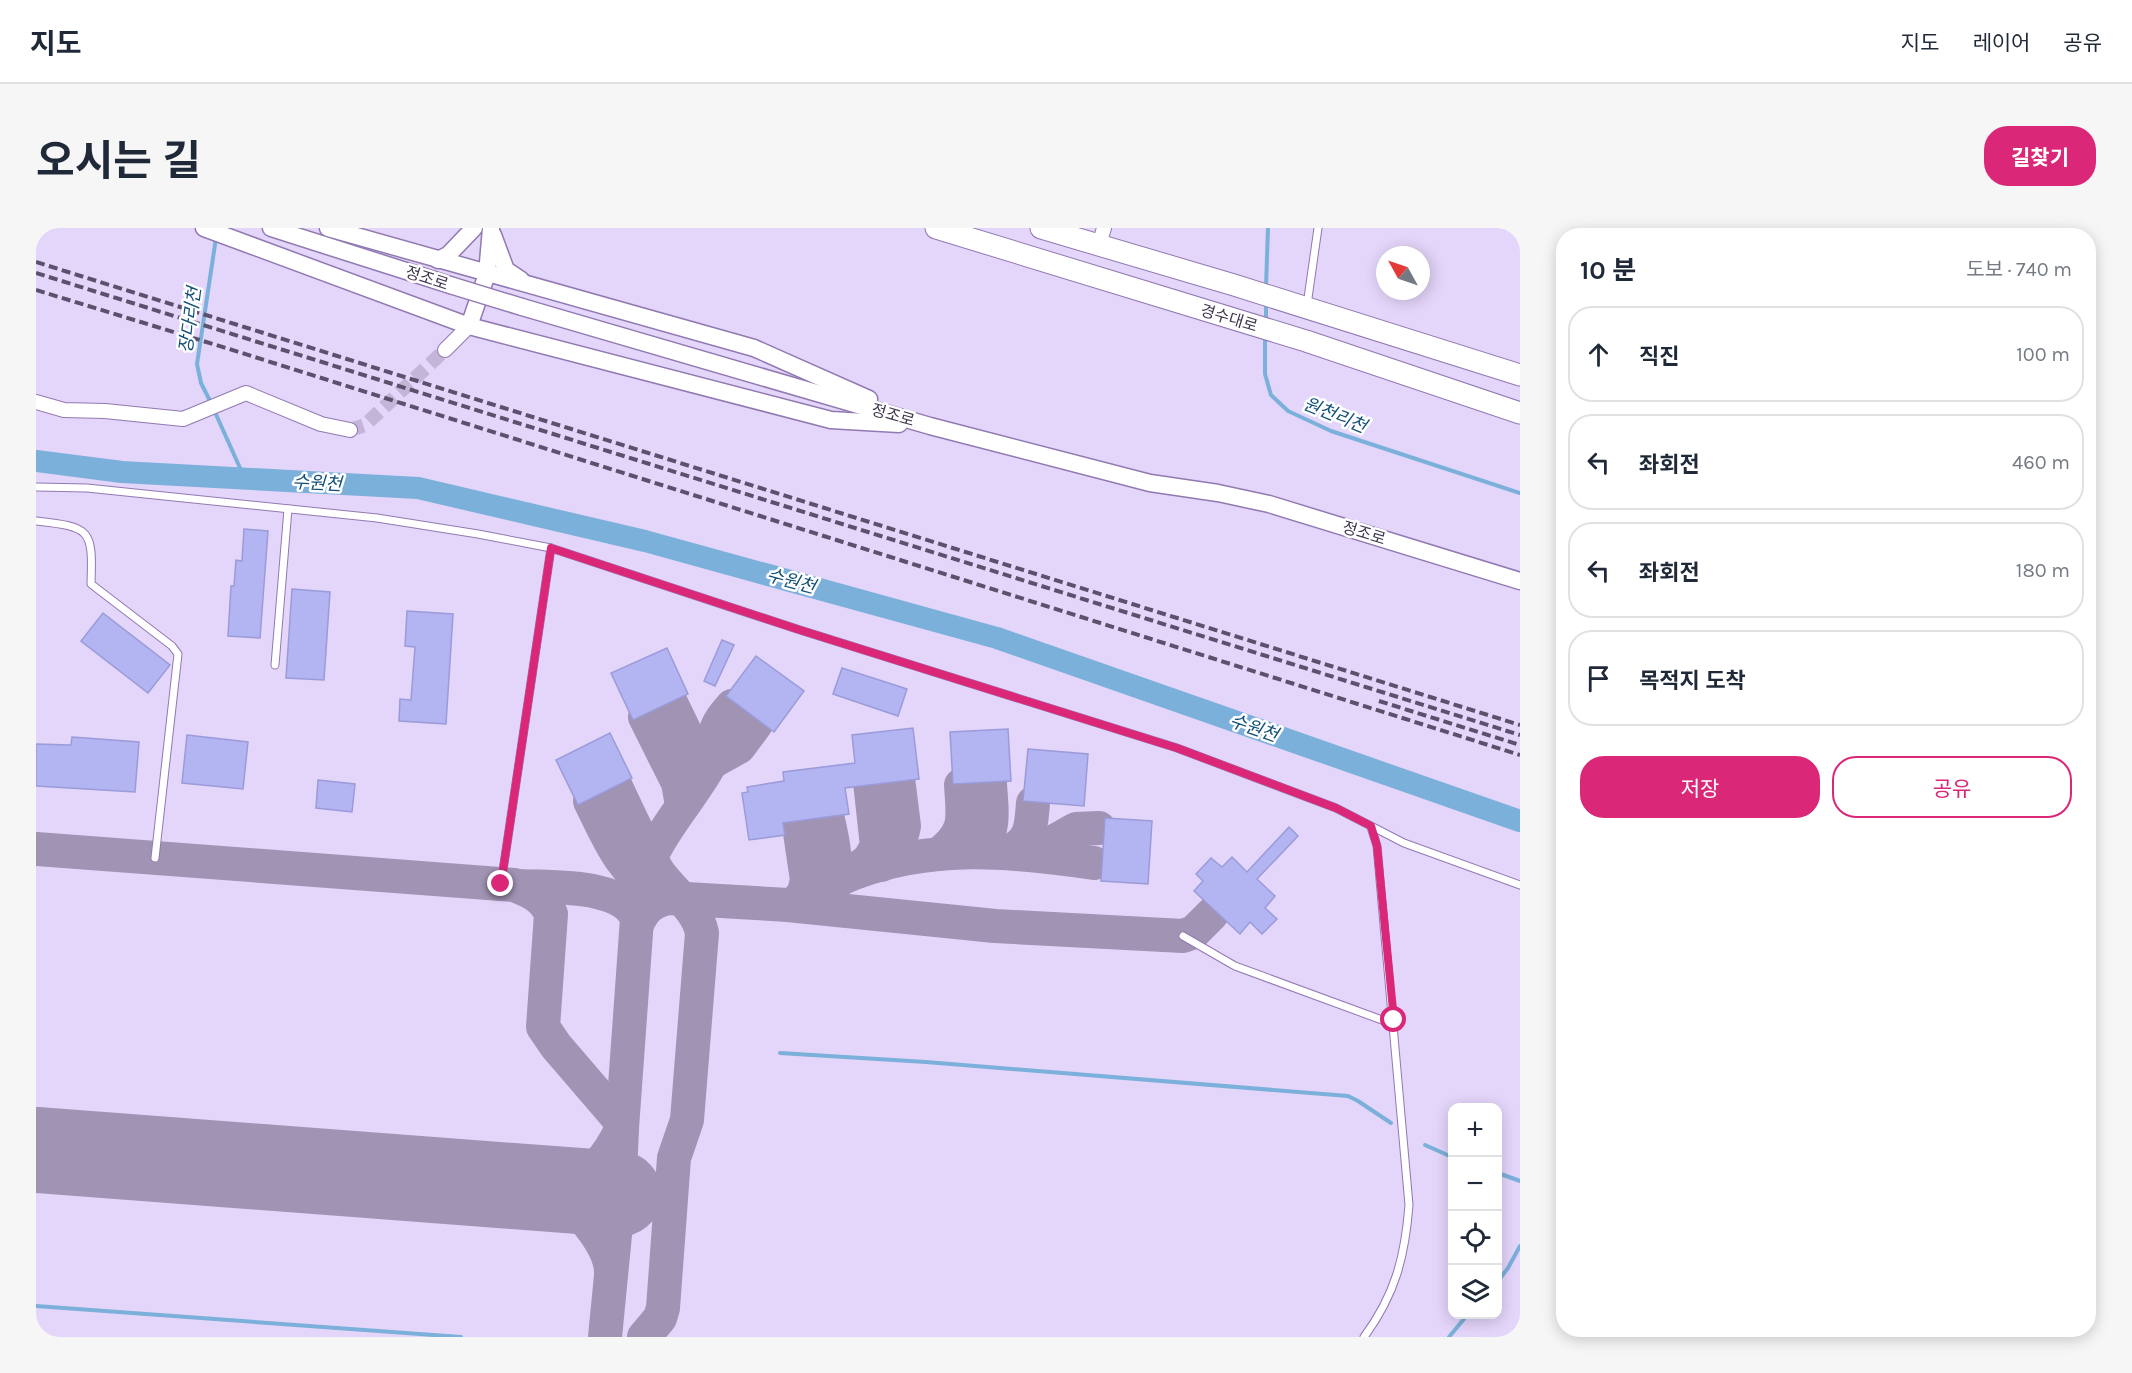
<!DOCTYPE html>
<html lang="ko">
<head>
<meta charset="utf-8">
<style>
	body { margin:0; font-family:Karla,"Noto Sans KR",sans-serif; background:#f6f6f7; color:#1f2937 }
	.controls { position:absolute; right:18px; bottom:18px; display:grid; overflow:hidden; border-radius:12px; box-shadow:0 3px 15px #0003 }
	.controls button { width:54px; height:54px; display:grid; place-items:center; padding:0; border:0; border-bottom:2px solid #e0e1e3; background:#fff; color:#1f2937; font:30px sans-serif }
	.compass { position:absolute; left:1340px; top:18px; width:54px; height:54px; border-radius:50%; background:#fff; box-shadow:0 3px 15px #0003; rotate:310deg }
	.stop { position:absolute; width:18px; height:18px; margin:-14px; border:4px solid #db2777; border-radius:50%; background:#fff }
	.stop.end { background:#db2777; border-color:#fff; box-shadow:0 2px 6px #0008 }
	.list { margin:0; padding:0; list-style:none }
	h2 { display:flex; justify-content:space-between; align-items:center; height:78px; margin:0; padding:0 24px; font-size:26px }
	h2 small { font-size:20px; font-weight:400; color:#747a83 }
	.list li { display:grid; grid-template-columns:39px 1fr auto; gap:18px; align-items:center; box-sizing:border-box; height:96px; margin:0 12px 12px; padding:0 12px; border:2px solid #e0e1e3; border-radius:24px }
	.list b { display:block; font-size:22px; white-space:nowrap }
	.list em { font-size:20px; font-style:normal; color:#747a83 }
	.actions { display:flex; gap:12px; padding:18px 24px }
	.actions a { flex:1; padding:14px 0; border:2px solid #db2777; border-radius:24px; text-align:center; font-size:21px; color:#db2777 }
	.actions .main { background:#db2777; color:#fff }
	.icon { flex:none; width:33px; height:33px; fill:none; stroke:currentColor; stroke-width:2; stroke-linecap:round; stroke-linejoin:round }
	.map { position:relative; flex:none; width:1484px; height:1109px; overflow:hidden; border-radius:24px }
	header { display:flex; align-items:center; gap:36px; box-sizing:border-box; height:84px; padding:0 30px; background:#fff; border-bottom:2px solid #e0e1e3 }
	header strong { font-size:28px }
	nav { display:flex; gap:33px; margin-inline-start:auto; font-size:21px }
	.intro { display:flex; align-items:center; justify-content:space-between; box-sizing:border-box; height:144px; padding:0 36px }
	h1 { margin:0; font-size:42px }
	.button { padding:15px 27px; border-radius:24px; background:#db2777; color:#fff; font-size:21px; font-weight:700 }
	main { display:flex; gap:36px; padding:0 36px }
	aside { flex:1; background:#fff; border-radius:24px; box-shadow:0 3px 15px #0003 }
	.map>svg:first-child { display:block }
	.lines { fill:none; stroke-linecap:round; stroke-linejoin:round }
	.stream { stroke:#7bb0db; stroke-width:4 }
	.river { stroke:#7bb0db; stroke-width:22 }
	.taxiway { stroke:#a093b3; stroke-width:34 }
	.runway { stroke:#a093b3; stroke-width:86 }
	.building { fill:#b3b4f2; stroke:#9a9bd8; stroke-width:1.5 }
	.minor-tunnel { stroke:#c3b5d7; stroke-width:14; stroke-dasharray:14 7; stroke-linecap:butt }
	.service-casing { stroke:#9179b2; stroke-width:9 }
	.minor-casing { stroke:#9179b2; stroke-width:16 }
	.tertiary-casing { stroke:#9179b2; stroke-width:19 }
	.primary-casing { stroke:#9179b2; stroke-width:23 }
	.service { stroke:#fff; stroke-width:7 }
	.minor { stroke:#fff; stroke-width:14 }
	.tertiary { stroke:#fff; stroke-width:16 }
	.primary { stroke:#fff; stroke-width:21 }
	.rail { stroke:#5c516c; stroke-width:4; stroke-dasharray:9 4.5; stroke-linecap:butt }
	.tertiary-bridge-casing { stroke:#9179b2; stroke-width:19; stroke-linecap:butt }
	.tertiary-bridge { stroke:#fff; stroke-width:16 }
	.route { stroke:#db2777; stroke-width:8 }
	.labels { text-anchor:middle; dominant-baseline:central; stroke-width:5; stroke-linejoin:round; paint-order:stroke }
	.street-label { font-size:16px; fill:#3e344d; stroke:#fefefe }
	.water-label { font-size:18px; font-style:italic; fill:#125078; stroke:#fefefe }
</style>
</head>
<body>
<header>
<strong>지도</strong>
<nav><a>지도</a><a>레이어</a><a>공유</a></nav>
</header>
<div class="intro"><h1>오시는 길</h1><a class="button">길찾기</a></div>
<main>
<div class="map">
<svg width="1484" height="1109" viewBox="0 0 1484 1109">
	<rect width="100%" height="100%" fill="#e4d5fa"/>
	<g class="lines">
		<g class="stream">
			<polyline points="1230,59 1232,0"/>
			<polyline points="1230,92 1230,76"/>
			<polyline points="1229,109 1229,146 1235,167 1252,183 1295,203 1484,265"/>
			<polyline points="175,175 165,155 161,136 180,10"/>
			<polyline points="178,182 209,251"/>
			<polyline points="744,825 890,834 1312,868 1322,873 1355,895"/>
			<polyline points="1389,917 1416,929"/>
			<polyline points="1462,945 1484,953"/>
			<polyline points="1462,1053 1472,1040 1484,1018"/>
			<polyline points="0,1078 425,1109"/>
			<polyline points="1413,1109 1432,1086"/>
		</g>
		<polyline class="river" points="0,233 86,244 382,260 609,313 961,410 1484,593"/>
		<g class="taxiway">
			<polyline points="635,475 663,533 665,541 664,551"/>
			<polyline points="609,489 642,555 646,577"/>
			<polyline points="674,535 703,519 720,496"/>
			<path d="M580 559C593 587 606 615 621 642 635 664 661 679 666 705L651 892 638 930 627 1080 624 1090 608 1109"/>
			<path d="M554 573C572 610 585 644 622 666"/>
			<path d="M0 621 478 657C494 663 508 669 515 686L507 799 520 818 581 889 586 900C572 929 554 953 522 962 541 982 576 1017 575 1046"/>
			<path d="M936 624C963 605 955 583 954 555"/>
			<path d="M972 624C996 613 995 598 997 575"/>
			<path d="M903 626C932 603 927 590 925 557"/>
			<polyline points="991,626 1008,619 1040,601 1063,600"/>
			<path d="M845 637C858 626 865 615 868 598L862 551"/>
			<path d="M608 646C622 605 652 575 673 538 678 528 676 516 679 506 681 495 689 486 696 478"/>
			<polyline points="814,646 833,632 841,618 834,554"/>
			<path d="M483 658C514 660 589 655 601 691L586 900 583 966 569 1109"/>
			<path d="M789 660C807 641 795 610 791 586"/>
			<polyline points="761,674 768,664 771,652 762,591"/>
			<path d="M753 677 763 674C780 665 798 653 816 646 896 615 976 623 1058 635"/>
			<path d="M601 696C609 680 615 674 633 670L752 677 959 698 1147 708 1158 704 1176 686"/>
		</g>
		<polyline class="runway" points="0,922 583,966"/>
	</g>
	<g class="building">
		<polygon points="208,301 232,303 224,410 192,408 195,358 198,358 200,332 206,333"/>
		<polygon points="256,361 294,364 288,452 250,450"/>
		<polygon points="371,383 417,386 410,496 363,493 364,471 375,472 379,419 369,418"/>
		<polygon points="67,385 134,437 112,465 45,413"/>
		<polygon points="686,412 698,417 679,458 668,453"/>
		<polygon points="631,420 652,466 597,492 575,445"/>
		<polygon points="720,428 768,463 738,504 690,468"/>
		<polygon points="806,440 871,461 862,488 797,466"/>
		<polygon points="877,500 883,551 809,560 813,586 747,595 749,607 713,612 706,565 712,564 711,559 748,553 747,544 819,535 816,507"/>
		<polygon points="972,501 975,553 917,556 914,504"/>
		<polygon points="574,505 596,550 542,577 520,532"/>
		<polygon points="151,507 212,514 207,561 146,555"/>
		<polygon points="36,509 103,514 99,564 0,558 0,516 35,517"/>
		<polygon points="992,521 1052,526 1048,578 987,573"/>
		<polygon points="282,552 319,556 316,584 280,580"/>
		<polygon points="1069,590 1116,593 1112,656 1065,653"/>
		<polygon points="1253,599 1262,608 1221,651 1239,668 1229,680 1241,691 1226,706 1214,694 1204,706 1158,663 1167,653 1160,646 1175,630 1186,639 1196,629 1211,644"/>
	</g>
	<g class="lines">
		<polyline class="minor-tunnel" points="314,202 329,197 409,122"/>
		<g class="service-casing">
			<g id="service">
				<polyline points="1271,77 1282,0"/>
				<polyline points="0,259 51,260 341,290 442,306 515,320 764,402 1141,520 1300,580 1368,615 1484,657"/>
				<path d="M0 293C55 299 57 301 55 356L136 418 142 426 119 630"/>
				<polyline points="239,437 252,281"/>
				<polyline points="465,656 515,320"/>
				<polyline points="1147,708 1199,738 1346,792 1358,792"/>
				<path d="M1328 1109C1359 1067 1369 1029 1373 977L1345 663 1341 618 1335 599"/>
			</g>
		</g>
		<g class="minor-casing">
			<g id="minor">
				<polyline points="1063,17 1068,0"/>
				<polyline points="409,122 433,98"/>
				<polyline points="0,174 28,182 69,183 147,191 210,165 285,196 314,202"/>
			</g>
		</g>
		<g class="tertiary-casing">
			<g id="tertiary">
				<polyline points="168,0 433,98 795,192 863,196"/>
				<polyline points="235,0 414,57"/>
				<polyline points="292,0 718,120 833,171"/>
				<polyline points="457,7 470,42 485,52"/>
				<polyline points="402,32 412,27 438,0"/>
				<polyline points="486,79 894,198 1114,255 1182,265 1233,276 1484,353"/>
				<polyline points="433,98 451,46 455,0"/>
			</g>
		</g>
		<g class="primary-casing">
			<g id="primary">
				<polyline points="900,0 1270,113 1484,185"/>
				<polyline points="1005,0 1198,57 1484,147"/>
			</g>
		</g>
		<use href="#service" class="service"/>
		<use href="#minor" class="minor"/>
		<use href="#tertiary" class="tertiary"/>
		<use href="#primary" class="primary"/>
		<g class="rail">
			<polyline points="0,34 1484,497"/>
			<polyline points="0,45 1484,507"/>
			<polyline points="0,62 190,120 1484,527"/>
			<polyline points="1343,473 1484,517"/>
		</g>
		<g class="tertiary-bridge-casing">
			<polyline id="tertiary-bridge" points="414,57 486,79"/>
		</g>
		<use href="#tertiary-bridge" class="tertiary-bridge"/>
	</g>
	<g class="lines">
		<polyline class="route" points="465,656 515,320 764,402 1141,520 1300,580 1335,598 1341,618 1358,792"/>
	</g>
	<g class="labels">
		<g class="street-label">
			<text transform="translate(391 50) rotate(18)">정조로</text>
			<text transform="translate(1193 90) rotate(17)">경수대로</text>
			<text transform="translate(857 187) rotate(16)">정조로</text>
			<text transform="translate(1328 305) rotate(17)">정조로</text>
		</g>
		<g class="water-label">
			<text transform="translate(154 92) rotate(-82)">장다리천</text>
			<text transform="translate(1299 187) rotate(22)">원천리천</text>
			<text transform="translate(281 255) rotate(3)">수원천</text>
			<text transform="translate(755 353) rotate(15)">수원천</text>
			<text transform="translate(1218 500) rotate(19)">수원천</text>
		</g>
	</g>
</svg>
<div class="controls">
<button>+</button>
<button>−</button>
<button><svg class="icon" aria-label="locate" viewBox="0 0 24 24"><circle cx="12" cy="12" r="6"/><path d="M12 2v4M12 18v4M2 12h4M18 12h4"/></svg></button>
<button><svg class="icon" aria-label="layers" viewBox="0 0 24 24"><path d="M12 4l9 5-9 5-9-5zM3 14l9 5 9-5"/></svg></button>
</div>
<svg class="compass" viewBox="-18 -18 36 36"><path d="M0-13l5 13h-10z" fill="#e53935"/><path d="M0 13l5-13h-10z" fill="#747a83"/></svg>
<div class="stop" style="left:1358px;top:792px"></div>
<div class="stop end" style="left:465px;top:656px"></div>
</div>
<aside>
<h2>10 분<small>도보 · 740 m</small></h2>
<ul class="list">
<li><svg class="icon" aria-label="ahead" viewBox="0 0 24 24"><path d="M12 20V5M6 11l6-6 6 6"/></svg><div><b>직진</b></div><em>100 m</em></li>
<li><svg class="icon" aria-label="left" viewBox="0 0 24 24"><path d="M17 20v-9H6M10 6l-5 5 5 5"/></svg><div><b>좌회전</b></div><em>460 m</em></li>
<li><svg class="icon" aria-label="left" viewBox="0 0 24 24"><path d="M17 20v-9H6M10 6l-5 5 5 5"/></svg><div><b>좌회전</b></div><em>180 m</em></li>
<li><svg class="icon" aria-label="arrive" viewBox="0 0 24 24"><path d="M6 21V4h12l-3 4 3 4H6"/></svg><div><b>목적지 도착</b></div></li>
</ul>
<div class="actions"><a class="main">저장</a><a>공유</a></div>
</aside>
</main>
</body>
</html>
